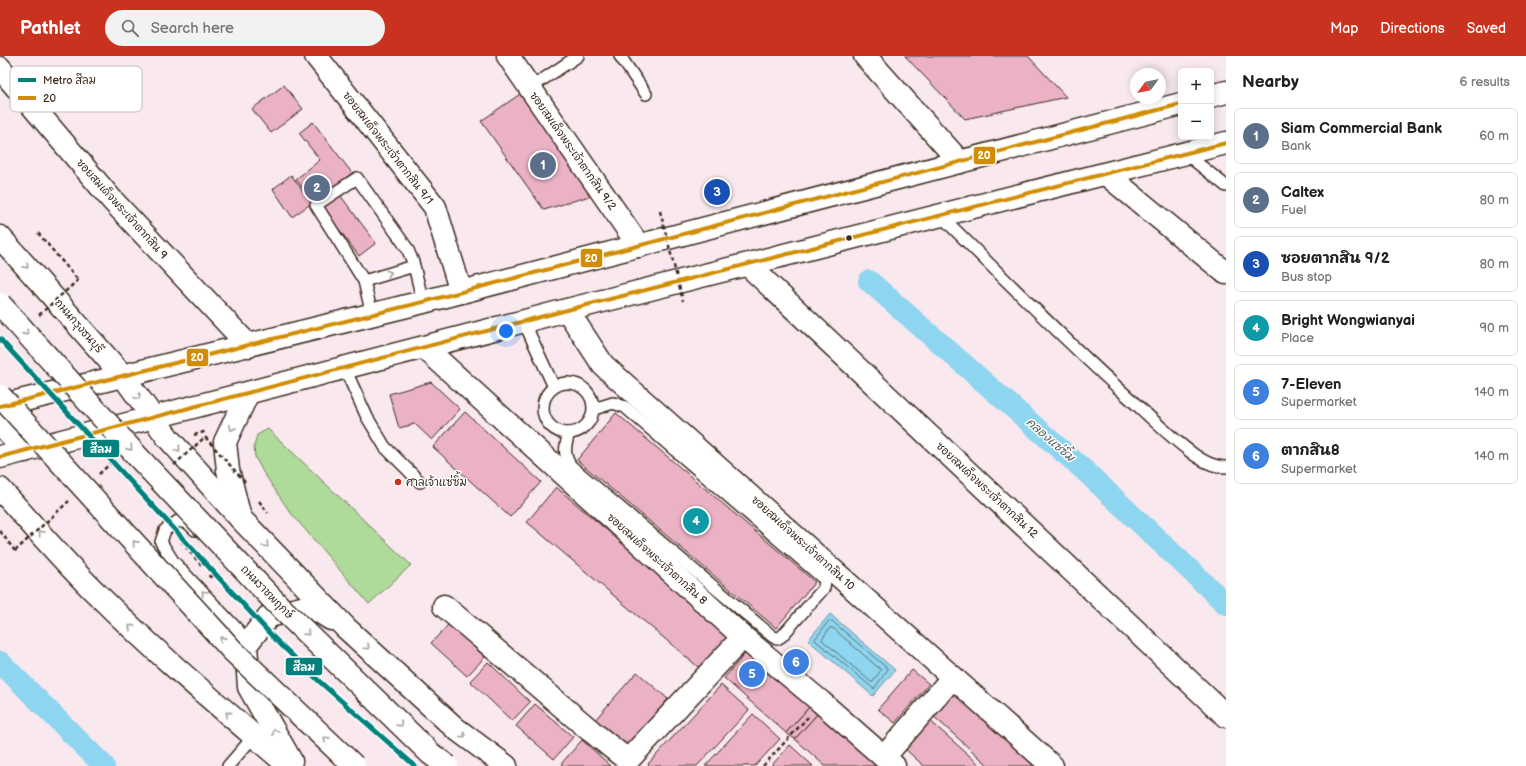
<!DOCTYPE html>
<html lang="en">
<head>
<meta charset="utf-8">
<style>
	body { margin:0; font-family:"Balsamiq Sans","Playpen Sans Thai",sans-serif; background:#f2f2f2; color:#202124 }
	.controls { position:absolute; right:12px; top:12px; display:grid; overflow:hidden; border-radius:6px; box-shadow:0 2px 10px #0003 }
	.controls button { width:36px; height:36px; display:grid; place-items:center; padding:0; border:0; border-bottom:1px solid #e0e0e0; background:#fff; color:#202124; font:20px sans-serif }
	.compass { position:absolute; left:1130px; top:12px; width:36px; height:36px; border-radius:50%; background:#fff; box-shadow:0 2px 10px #0003; rotate:237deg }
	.you { position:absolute; left:506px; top:275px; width:14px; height:14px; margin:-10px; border:3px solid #fff; border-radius:50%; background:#1a73e8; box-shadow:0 0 0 6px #1a73e833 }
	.badge { display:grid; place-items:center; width:26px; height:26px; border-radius:50%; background:#c8321e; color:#fff; font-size:13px; font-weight:700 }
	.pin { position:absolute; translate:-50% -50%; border:2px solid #fff; box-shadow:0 1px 4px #0006 }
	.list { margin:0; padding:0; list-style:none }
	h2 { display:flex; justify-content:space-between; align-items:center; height:52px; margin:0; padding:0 16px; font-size:17px }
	h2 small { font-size:13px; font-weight:400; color:#757577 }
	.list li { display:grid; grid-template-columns:26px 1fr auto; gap:12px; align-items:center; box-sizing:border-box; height:56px; margin:0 8px 8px; padding:0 8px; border:1px solid #e0e0e0; border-radius:6px }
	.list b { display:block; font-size:15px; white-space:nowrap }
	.list p { margin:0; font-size:13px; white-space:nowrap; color:#757577 }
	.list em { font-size:13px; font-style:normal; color:#757577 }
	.icon { flex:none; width:22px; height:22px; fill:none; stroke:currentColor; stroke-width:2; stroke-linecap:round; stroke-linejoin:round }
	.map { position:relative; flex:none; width:1226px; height:710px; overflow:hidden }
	header { display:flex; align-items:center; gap:24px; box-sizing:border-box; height:56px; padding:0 20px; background:#c8321e; color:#fff }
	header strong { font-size:19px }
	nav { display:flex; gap:22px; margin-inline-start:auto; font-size:14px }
	.search { width:280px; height:36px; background:#f2f2f2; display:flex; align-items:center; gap:10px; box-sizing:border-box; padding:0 14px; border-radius:22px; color:#757577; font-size:15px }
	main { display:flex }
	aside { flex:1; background:#fff }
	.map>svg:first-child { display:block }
	.green { fill:#aedb99; stroke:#74825c }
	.water { fill:#8ed5ef; stroke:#6d919b }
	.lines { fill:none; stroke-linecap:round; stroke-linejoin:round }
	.shore { stroke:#5c6e72; stroke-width:1 }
	.canal { stroke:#8ed5ef; stroke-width:22 }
	.building { fill:#ebb2c5; stroke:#3b2a1e }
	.service-casing { stroke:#3b2a1e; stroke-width:14 }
	.minor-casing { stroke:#3b2a1e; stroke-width:25 }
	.secondary-casing { stroke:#3b2a1e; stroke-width:25 }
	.primary-casing { stroke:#3b2a1e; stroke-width:25 }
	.path { stroke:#3b2a1e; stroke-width:2.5; stroke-dasharray:4 3; stroke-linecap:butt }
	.service { stroke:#fff; stroke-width:11 }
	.minor { stroke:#fff; stroke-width:22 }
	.secondary { stroke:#fff; stroke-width:22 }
	.primary { stroke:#fff; stroke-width:22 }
	.primary-bridge-casing { stroke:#3b2a1e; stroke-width:25; stroke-linecap:butt }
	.path-bridge { stroke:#3b2a1e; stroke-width:2.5; stroke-dasharray:4 3; stroke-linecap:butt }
	.primary-bridge { stroke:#fff; stroke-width:22 }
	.bus-1-casing { stroke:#fff; stroke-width:7 }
	.bus-1 { stroke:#d18d06; stroke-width:4 }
	.metro-1-casing { stroke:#fff; stroke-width:8 }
	.metro-1 { stroke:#02817d; stroke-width:5 }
	.oneway { stroke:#a79f9a }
	.bus-dot { fill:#3b2a1e; stroke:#fff; stroke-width:1.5 }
	.poi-dot { fill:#c8321e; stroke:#fff; stroke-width:1.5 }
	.labels { text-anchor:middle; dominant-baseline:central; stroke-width:3; stroke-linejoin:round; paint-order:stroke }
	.street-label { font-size:11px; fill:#3b2a1e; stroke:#fff }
	.poi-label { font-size:11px; fill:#3b2a1e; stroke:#fff; text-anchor:start }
	.water-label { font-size:12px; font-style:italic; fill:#545d5d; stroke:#fff }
	.key { fill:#fff; stroke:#c4bfbc; stroke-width:1 }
	.key-label { font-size:11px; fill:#3b2a1e }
	.line-badge { stroke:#fff; stroke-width:1.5 }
	.badge-label { font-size:11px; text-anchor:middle; font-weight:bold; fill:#fff }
</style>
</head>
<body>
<header>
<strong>Pathlet</strong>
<div class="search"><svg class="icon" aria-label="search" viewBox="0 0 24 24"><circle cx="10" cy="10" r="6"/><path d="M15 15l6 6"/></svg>Search here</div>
<nav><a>Map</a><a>Directions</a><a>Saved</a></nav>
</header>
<main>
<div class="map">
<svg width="1226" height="710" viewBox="0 0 1226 710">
	<rect width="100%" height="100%" fill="#f9e8ee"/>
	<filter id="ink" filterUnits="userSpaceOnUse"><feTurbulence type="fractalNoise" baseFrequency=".025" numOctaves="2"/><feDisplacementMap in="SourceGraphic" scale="8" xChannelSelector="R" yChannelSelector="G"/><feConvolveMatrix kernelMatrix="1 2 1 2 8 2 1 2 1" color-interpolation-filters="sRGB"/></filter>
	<g filter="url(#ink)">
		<polygon class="green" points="268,373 411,509 369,548 290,456 263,416 255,401 254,390 257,379"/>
		<polygon class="water" points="830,558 895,614 873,640 808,584"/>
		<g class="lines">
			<g class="shore">
				<polygon points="829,565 832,565 888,613 874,633 815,584"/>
				<polygon points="830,572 833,572 881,614 873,626 871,626 822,584"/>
			</g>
			<g class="canal">
				<polyline points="869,225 1085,415 1226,548"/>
				<polyline points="0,606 104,710"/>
			</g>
		</g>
		<g class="building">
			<polygon points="905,0 1028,0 1066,41 965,63"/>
			<polygon points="284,29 303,53 271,77 252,53"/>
			<polygon points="523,36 596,138 544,154 481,65"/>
			<polygon points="313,66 352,117 334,131 376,187 359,200 317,144 314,147 296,123 320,104 299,77"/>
			<polygon points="291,119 312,147 292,161 273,133"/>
			<polygon points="431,326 460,353 432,384 415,368 399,372 389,338"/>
			<polygon points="465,356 541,426 510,461 433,391"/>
			<polygon points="616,357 815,526 776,572 577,404"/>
			<polygon points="556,431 733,581 704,616 527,466"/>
			<polygon points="449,568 485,601 467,620 431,587"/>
			<polygon points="749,593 812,648 786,677 724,622"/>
			<polygon points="488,606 530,646 512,665 470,625"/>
			<polygon points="912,614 929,628 895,667 878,653"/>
			<polygon points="637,616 668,643 626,692 594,665"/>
			<polygon points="721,629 749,654 697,710 650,710 648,708"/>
			<polygon points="957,631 1045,710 989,710 931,658"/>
			<polygon points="535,648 573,681 554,703 516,670"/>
			<polygon points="812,648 820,655 795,683 786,677"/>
			<polygon points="820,655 882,710 825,710 795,683"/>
			<polygon points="753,658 780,683 755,710 705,710"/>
			<polygon points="928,663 981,710 924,710 903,691"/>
			<polygon points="582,684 611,710 564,710 561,708"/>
			<polygon points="790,689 813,710 771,710"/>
		</g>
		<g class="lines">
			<g class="service-casing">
				<g id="service">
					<polyline points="620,0 646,38"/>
					<polyline points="530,32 578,0"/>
					<polyline points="1186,98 1226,130"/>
					<path d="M940 159C1002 220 1062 282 1127 340 1147 358 1167 378 1188 394 1199 403 1212 411 1226 411"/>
					<polyline points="364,225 414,210"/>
					<polyline points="372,259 364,225 316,149 357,122 407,192 413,206 423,246"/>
					<polyline points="524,266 554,331"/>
					<polyline points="345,313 367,361 385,391 420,426"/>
					<circle cx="568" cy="352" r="25"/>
					<path d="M569 377C565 390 563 399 571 410L772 580 777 583 782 580 824 532 825 524 625 351 613 347 594 353"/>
					<polyline points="195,474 188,467 178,465 165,474 161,486 173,505 239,575 246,589"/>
					<polyline points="228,710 254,680"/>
				</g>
			</g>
			<g class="minor-casing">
				<g id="minor">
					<polyline points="316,0 435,151 461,236"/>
					<polyline points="508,0 639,190"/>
					<polyline points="865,0 960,106"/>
					<polyline points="0,12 112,144 249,290"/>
					<polyline points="1106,118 1226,217"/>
					<polyline points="748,209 1226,660"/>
					<polyline points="567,254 603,309 1052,710"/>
					<polyline points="425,292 743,581 821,646 894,710"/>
					<polyline points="444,550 591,675 621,699 630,702 743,581"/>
					<polyline points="884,701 953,621"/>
				</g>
			</g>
			<g class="secondary-casing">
				<g id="secondary">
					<polyline points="0,181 123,320 168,382 240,462 346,572 455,672 506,710"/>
					<polyline points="0,367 25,395"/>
					<path d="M0 433C32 468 63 505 97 538 158 599 224 654 289 710"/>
					<polyline points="291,705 249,631 246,589 269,560 310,550 331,563"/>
				</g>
			</g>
			<g class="primary-casing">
				<g id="primary">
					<polyline points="1211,40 1226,36"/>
					<polyline points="0,350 423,246 1181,48"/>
					<polyline points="0,401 567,254 1226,87"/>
					<polyline points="240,462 228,414 225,386 248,337"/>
				</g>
			</g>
			<g class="path">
				<polyline points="38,177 78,224"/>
				<polyline points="194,379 207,375"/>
				<polyline points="259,445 268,457"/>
				<polyline points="0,475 15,495"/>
				<polyline points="181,485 201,509"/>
				<polyline points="209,519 210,521 218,515"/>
				<polyline points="763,710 808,661"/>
			</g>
			<use href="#service" class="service"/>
			<use href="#minor" class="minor"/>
			<use href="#secondary" class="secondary"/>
			<use href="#primary" class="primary"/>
			<g class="primary-bridge-casing">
				<g id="primary-bridge">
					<polyline points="0,248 138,401 281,552 431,698 447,710"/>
					<polyline points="0,340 232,594 354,710"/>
				</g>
			</g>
			<g class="path-bridge">
				<polyline points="660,155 683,245"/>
				<polyline points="39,259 78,224"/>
				<polyline points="174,409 205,381 245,426"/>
				<polyline points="99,418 113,405"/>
				<polyline points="151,448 177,480"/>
				<polyline points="15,495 69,445"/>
			</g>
			<use href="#primary-bridge" class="primary-bridge"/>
			<g class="bus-1-casing">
				<g id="bus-1">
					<polyline points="0,350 423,246 1181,48"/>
					<polyline points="0,401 567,254 1226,87"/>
				</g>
			</g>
			<use href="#bus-1" class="bus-1"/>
			<g class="metro-1-casing">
				<polyline id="metro-1" points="0,283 274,582 320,626 415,710"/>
			</g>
			<use href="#metro-1" class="metro-1"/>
		</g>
		<defs><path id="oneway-chevron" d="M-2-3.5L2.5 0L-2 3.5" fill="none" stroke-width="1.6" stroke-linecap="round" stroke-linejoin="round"/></defs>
		<g class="oneway">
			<use href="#oneway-chevron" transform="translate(26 210) rotate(49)"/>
			<use href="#oneway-chevron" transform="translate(389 217) rotate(-16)"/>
			<use href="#oneway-chevron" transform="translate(26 277) rotate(48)"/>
			<use href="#oneway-chevron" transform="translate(138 341) rotate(54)"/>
			<use href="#oneway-chevron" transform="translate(232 372) rotate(116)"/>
			<use href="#oneway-chevron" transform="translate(130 392) rotate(48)"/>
			<use href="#oneway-chevron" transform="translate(178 393) rotate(48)"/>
			<use href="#oneway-chevron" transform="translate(41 477) rotate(-133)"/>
			<use href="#oneway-chevron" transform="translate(135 487) rotate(-132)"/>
			<use href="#oneway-chevron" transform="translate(266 489) rotate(46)"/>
			<use href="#oneway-chevron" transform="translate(204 537) rotate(-133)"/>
			<use href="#oneway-chevron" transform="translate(131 571) rotate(-136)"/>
			<use href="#oneway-chevron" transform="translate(307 577) rotate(44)"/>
			<use href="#oneway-chevron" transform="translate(222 583) rotate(-132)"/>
			<use href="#oneway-chevron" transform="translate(367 591) rotate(43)"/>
			<use href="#oneway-chevron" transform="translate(228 658) rotate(-140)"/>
			<use href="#oneway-chevron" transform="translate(400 668) rotate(44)"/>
			<use href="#oneway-chevron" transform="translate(275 676) rotate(-119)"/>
			<use href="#oneway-chevron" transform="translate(463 679) rotate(36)"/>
			<use href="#oneway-chevron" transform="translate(326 683) rotate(-136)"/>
		</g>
	</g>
	<circle class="bus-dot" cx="849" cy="182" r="3.5"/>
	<circle class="poi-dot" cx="398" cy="426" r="4"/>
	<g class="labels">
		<g class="street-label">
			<text transform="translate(388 92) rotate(52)">ซอยสมเด็จพระเจ้าตากสิน 9/1</text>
			<text transform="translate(573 95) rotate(55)">ซอยสมเด็จพระเจ้าตากสิน 9/2</text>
			<text transform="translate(122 153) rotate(48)">ซอยสมเด็จพระเจ้าตากสิน 9</text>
			<text transform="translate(79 270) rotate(49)">ถนนกรุงธนบุรี</text>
			<text transform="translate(987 434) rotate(43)">ซอยสมเด็จพระเจ้าตากสิน 12</text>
			<text transform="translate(803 487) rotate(42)">ซอยสมเด็จพระเจ้าตากสิน 10</text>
			<text transform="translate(657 503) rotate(42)">ซอยสมเด็จพระเจ้าตากสิน 8</text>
			<text transform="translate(267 536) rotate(46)">ถนนราชพฤกษ์</text>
		</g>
		<g class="poi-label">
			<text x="406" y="426">ศาลเจ้าแซ่ซิ้ม</text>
		</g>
		<g class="water-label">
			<text transform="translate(1050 384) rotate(41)">คลองแซ่ซิ้ม</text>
		</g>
	</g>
	<rect x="10" y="10" width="132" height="46" rx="6" class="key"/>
	<rect x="18" y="22" width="18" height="4" fill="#02817d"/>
	<rect x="18" y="40" width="18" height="4" fill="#d18d06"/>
	<g class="key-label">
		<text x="43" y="28">Metro สีลม</text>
		<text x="43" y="46">20</text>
	</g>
	<g class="line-badge">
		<rect x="973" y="90" width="23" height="19" rx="4" fill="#d18d06"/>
		<rect x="580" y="192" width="23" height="20" rx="4" fill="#d18d06"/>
		<rect x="186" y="292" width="23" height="19" rx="4" fill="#d18d06"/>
		<rect x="82" y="383" width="38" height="19" rx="4" fill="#02817d"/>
		<rect x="285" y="601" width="38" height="19" rx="4" fill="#02817d"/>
	</g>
	<g class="badge-label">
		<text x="984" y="103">20</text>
		<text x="591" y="206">20</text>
		<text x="197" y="305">20</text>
		<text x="101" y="397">สีลม</text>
		<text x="304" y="615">สีลม</text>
	</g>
</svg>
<div class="controls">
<button>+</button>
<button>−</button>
</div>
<svg class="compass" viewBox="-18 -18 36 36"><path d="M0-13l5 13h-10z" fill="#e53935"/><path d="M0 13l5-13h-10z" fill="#757577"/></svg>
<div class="you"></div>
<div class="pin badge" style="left:543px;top:109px;background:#5c6f8a">1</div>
<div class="pin badge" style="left:317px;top:132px;background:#5c6f8a">2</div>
<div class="pin badge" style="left:717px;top:136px;background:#1a4fb4">3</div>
<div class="pin badge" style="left:696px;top:465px;background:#0f9aa8">4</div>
<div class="pin badge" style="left:752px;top:618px;background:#3f7fe0">5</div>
<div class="pin badge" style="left:796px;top:606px;background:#3f7fe0">6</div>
</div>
<aside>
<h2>Nearby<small>6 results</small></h2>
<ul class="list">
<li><span class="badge" style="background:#5c6f8a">1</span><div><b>Siam Commercial Bank</b><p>Bank</p></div><em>60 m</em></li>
<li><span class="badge" style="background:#5c6f8a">2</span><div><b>Caltex</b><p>Fuel</p></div><em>80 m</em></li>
<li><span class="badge" style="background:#1a4fb4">3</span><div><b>ซอยตากสิน 9/2</b><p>Bus stop</p></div><em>80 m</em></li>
<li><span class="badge" style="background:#0f9aa8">4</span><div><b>Bright Wongwianyai</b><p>Place</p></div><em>90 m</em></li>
<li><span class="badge" style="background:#3f7fe0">5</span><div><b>7-Eleven</b><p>Supermarket</p></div><em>140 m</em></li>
<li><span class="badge" style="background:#3f7fe0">6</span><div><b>ตากสิน8</b><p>Supermarket</p></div><em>140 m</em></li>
</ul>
</aside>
</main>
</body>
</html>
